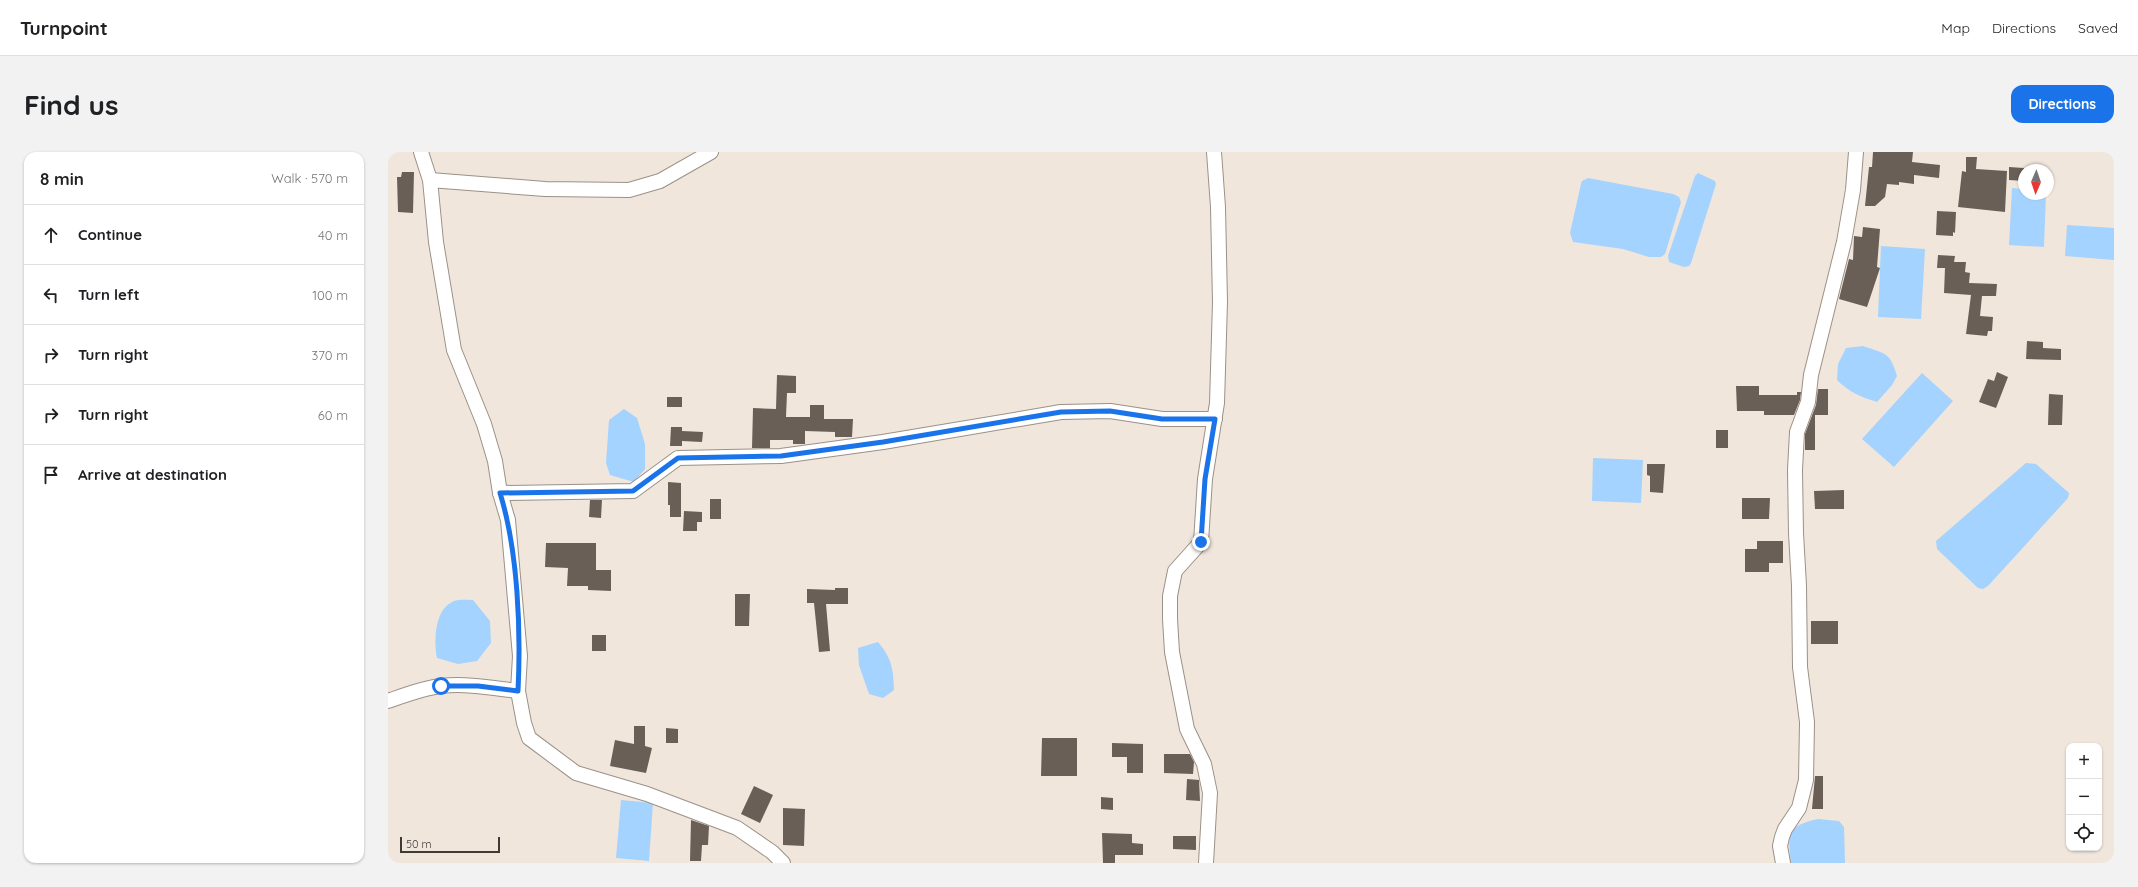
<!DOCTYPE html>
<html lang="en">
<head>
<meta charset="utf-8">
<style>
	body { margin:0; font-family:Quicksand,sans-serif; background:#f2f2f2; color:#202124 }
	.controls { position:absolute; right:12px; bottom:12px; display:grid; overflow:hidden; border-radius:8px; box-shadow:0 1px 3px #0004 }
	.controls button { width:36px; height:36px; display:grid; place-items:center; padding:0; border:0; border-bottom:1px solid #e0e0e0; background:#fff; color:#202124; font:20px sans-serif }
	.compass { position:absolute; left:1630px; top:12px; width:36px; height:36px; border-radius:50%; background:#fff; box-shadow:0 1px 3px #0004; rotate:182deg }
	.scale { position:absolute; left:12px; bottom:10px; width:100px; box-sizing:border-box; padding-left:4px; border:2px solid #3f3a36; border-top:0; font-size:11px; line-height:14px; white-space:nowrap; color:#3f3a36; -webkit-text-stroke:3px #f1e6dc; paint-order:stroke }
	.stop { position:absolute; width:12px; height:12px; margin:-9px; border:3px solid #1a73e8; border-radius:50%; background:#fff }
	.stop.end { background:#1a73e8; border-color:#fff; box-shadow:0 1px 4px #0008 }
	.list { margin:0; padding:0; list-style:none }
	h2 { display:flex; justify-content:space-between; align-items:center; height:52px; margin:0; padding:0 16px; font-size:17px }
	h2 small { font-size:13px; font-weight:400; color:#757577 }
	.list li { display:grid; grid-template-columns:26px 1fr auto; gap:12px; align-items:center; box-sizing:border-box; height:60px; padding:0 16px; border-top:1px solid #e0e0e0 }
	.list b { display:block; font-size:15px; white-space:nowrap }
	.list em { font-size:13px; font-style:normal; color:#757577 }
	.icon { flex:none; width:22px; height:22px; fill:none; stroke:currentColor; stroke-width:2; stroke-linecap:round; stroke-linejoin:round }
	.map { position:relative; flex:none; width:1726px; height:711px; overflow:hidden; border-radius:12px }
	header { display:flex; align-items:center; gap:24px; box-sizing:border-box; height:56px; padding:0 20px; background:#fff; border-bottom:1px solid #e0e0e0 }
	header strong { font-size:19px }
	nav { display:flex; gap:22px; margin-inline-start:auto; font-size:14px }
	.intro { display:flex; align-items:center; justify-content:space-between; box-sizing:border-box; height:96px; padding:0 24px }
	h1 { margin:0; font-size:28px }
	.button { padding:10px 18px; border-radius:12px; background:#1a73e8; color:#fff; font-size:14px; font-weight:700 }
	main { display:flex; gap:24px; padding:0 24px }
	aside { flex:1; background:#fff; border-radius:12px; box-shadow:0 1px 3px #0004 }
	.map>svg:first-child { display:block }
	.water { fill:#a3d3fe }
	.building { fill:#695f57 }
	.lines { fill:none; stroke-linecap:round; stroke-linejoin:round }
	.minor-casing { stroke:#9b9187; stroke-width:16 }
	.minor { stroke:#fff; stroke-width:14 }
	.route { stroke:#1a73e8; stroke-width:5 }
</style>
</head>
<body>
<header>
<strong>Turnpoint</strong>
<nav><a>Map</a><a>Directions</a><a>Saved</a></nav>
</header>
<div class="intro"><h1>Find us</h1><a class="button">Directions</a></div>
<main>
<aside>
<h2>8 min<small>Walk · 570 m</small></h2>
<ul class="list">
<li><svg class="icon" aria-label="ahead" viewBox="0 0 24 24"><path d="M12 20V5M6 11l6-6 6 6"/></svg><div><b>Continue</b></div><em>40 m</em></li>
<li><svg class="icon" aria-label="left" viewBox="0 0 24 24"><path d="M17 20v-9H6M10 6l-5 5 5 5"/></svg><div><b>Turn left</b></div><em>100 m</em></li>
<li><svg class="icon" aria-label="right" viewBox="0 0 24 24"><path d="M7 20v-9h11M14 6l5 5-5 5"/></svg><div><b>Turn right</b></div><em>370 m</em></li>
<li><svg class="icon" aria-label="right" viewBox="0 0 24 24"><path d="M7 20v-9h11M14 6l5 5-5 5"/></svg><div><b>Turn right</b></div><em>60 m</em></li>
<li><svg class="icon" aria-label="arrive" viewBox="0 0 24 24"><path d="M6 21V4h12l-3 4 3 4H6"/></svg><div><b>Arrive at destination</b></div></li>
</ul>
</aside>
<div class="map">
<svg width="1726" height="711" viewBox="0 0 1726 711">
	<rect width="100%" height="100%" fill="#f1e6dc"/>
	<g class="water">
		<polygon points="1310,21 1327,29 1328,32 1303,111 1301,114 1296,115 1281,110 1280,104 1307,24"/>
		<polygon points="1200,26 1285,42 1291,45 1293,50 1277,102 1273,105 1261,105 1235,97 1185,90 1182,81 1193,32 1194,29"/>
		<polygon points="1624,36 1636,37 1636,42 1658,42 1656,95 1621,93"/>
		<polygon points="1679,73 1726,76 1726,108 1677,104"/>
		<polygon points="1493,94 1537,97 1533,167 1490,165"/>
		<path d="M1475 194C1498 202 1502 200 1509 224L1504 233 1489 250C1473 245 1461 240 1449 228L1450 212 1458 196Z"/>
		<polygon points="1534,221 1565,249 1506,315 1474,287"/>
		<polygon points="236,257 249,266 257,292 257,317 246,330 222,323 218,311 221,268"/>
		<polygon points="1205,306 1255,308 1253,351 1204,349"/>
		<polygon points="1638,311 1648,312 1681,341 1680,346 1600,434 1595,437 1590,436 1549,397 1548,389"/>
		<path d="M85 448 102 469 103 491 89 509 70 512 49 506C46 490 46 459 64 450 69 447 79 448 85 448Z"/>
		<path d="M490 490C504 507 505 516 506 538L495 546 481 542 471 513 470 496Z"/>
		<polygon points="233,648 265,651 261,709 228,706"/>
		<path d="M1430 667 1451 669 1456 675 1457 711H1403C1400 682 1398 674 1430 667Z"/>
	</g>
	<g class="building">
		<polygon points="1485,0 1525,0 1524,10 1552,13 1551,26 1526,23 1526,32 1511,30 1511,33 1499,32 1497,45 1487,54 1477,54 1481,15 1484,15"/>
		<polygon points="1578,5 1589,5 1588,17 1619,19 1617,60 1570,55 1574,19 1578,20"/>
		<polygon points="1621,15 1636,16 1636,29 1621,28"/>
		<polygon points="14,20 26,20 25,61 10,60 9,25 13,25"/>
		<polygon points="1549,59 1568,60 1567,81 1565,80 1565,84 1548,83"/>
		<polygon points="1475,75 1492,77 1489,115 1492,116 1479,155 1451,147 1461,107 1465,108 1466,84 1474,85"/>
		<polygon points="1550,103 1567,104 1566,110 1578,110 1577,120 1582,121 1581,131 1609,132 1608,144 1594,144 1592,164 1605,165 1604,179 1600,179 1599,184 1578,182 1583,143 1556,141 1557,116 1549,116"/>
		<polygon points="1639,189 1655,190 1655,196 1673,197 1673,208 1638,207"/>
		<polygon points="1609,220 1620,225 1608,256 1591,250 1600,227 1606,229"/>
		<polygon points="389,223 408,224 408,241 399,241 398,265 422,265 422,253 436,253 436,267 465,267 464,285 447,285 447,280 417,279 417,292 405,292 405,288 382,288 382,296 364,296 365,256 388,257"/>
		<polygon points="1348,234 1371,234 1371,243 1409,243 1409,240 1413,240 1412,248 1406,263 1376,263 1376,259 1349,259"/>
		<polygon points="1430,237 1440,237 1440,263 1427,263 1427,298 1417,298 1417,282 1428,253"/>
		<polygon points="1661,242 1675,243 1674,273 1660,273"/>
		<rect x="279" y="245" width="15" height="10"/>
		<polygon points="283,275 294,275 294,279 315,280 314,290 294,289 294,294 282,294"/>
		<rect x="1328" y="278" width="12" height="18"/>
		<polygon points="1259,312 1277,312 1275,341 1262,340 1262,324 1259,323"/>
		<polygon points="280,330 293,331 293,365 282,365 282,353 280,353"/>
		<polygon points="1456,338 1456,357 1427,357 1426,339"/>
		<polygon points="1354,346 1382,346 1381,367 1354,367"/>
		<rect x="322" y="347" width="11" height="20"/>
		<polygon points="202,348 214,348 213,366 201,365"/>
		<polygon points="296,359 314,360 314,370 309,370 309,379 295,379"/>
		<polygon points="1369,389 1395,389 1395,411 1381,411 1381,420 1357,420 1357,397 1369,397"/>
		<polygon points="158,391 208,391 208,418 223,418 223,439 200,438 200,434 179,434 180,416 157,415"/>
		<polygon points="447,436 460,436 460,452 438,452 442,499 431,500 426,451 419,451 419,437 447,438"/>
		<polygon points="347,442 362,442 361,474 347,474"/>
		<rect x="1423" y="469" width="27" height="23"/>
		<rect x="204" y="483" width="14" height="16"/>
		<polygon points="246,574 257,574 257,594 264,596 258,621 222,614 227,588 246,592"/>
		<polygon points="278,576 290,577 290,591 278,591"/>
		<polygon points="654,586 689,586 689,624 653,624"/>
		<polygon points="724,591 755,592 755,621 739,621 739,605 724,605"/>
		<polygon points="776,602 802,602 806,610 805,622 776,621"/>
		<polygon points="1427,624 1435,624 1435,657 1424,657"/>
		<polygon points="799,627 811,628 812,649 798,648"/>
		<polygon points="366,634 385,643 372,671 353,662"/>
		<polygon points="713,645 725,646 725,658 713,657"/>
		<polygon points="395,656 417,657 416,694 395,693"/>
		<polygon points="303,668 321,674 320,693 314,693 313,709 302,709"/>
		<polygon points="714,681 744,682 744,691 755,692 755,703 727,703 727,711 715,711"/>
		<polygon points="785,684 808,684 808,698 785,697"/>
	</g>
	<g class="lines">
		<g class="minor-casing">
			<g id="minor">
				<polyline points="33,0 42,28 48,90 66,198 96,272 107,309 112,341 120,368 132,504 130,539 136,571 141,586 188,621 259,642 349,676 384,700 395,711"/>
				<polyline points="42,28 157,37 241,38 272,29 323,0"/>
				<polyline points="112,341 245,339 290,306 393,304 495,290 673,260 722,259 774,267 827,267"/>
				<path d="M0 549C17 543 35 536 53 534 78 531 105 536 130 539"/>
				<polyline points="818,711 822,641 816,612 799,577 784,500 782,467 782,444 787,419 813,390 817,327 829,251 832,150 830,55 826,0"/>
				<polyline points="1395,711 1392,694 1394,685 1397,677 1411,656 1418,628 1419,570 1412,515 1411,434 1408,381 1407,318 1409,280 1420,250 1423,223 1456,90 1465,38 1468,0"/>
			</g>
		</g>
		<use href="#minor" class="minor"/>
	</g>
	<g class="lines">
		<path class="route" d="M53 534H90L130 539C133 478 130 399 112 341L245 339 290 306 393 304 495 290 673 260 722 259 774 267H827L817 327 813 390"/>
	</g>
</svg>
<div class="controls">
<button>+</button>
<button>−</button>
<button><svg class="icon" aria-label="locate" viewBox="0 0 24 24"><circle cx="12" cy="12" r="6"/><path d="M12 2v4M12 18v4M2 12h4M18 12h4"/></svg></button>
</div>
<svg class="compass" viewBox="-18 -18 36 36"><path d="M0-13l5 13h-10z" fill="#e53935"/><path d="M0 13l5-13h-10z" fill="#757577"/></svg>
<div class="scale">50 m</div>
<div class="stop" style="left:53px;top:534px"></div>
<div class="stop end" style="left:813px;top:390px"></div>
</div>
</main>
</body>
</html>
